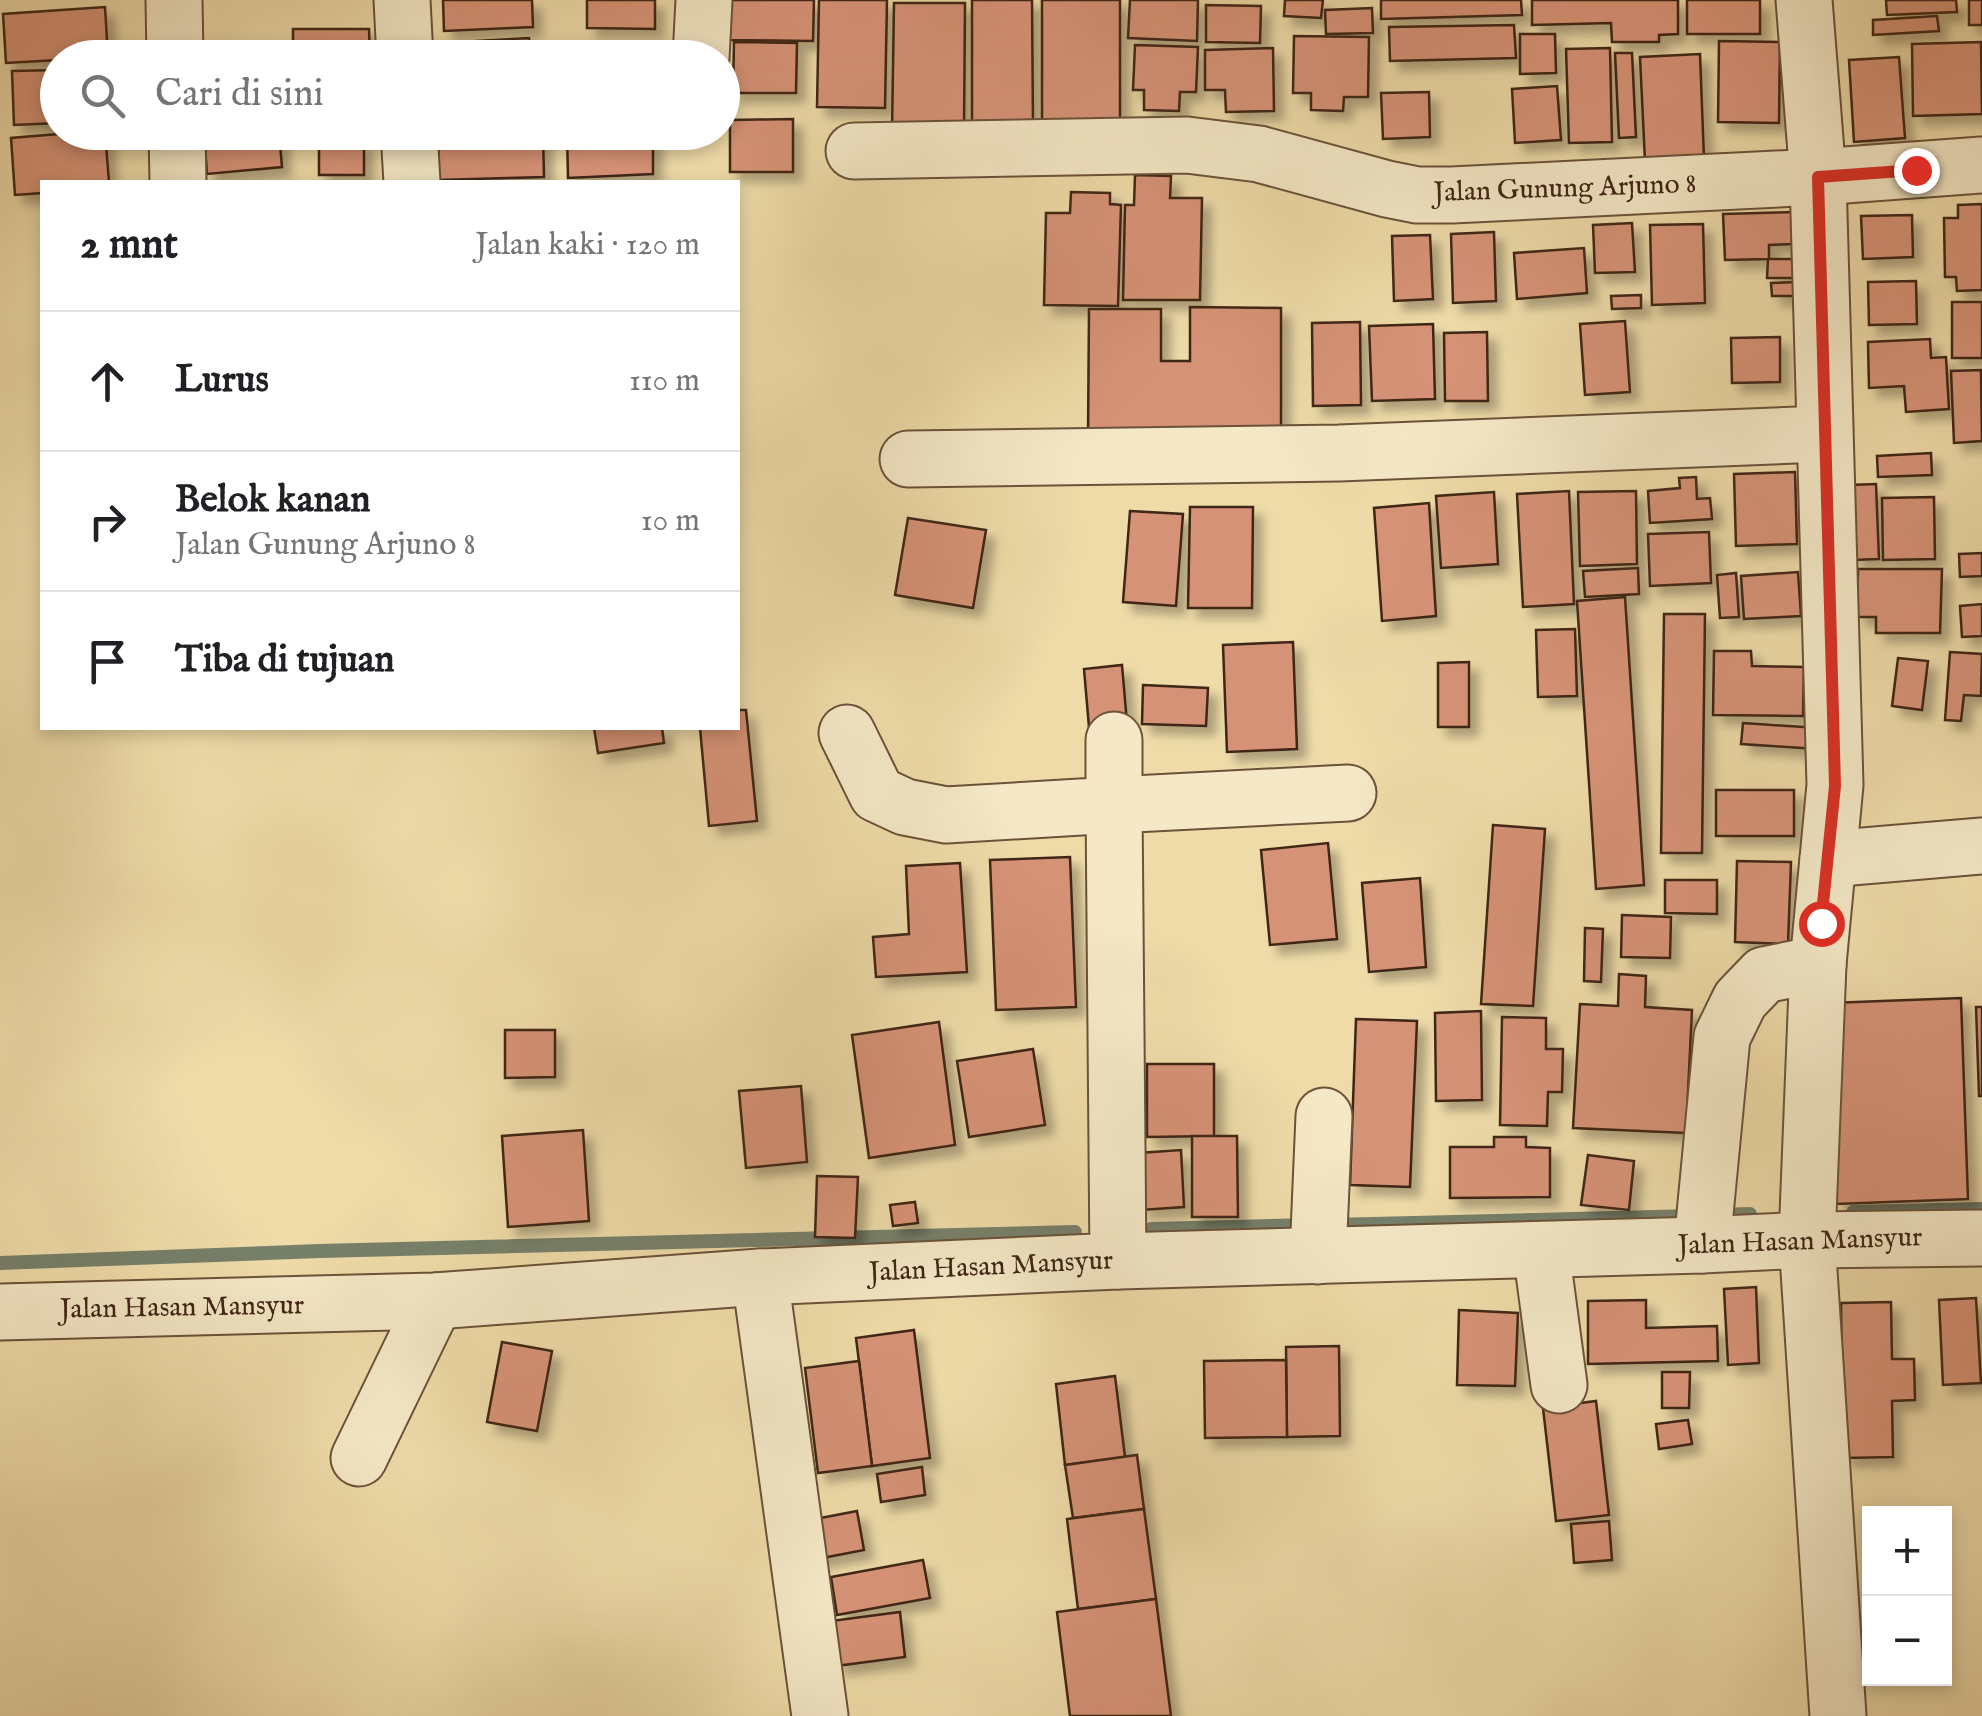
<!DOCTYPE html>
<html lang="id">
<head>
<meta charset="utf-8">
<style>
	body { margin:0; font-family:"IM FELL English",serif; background:#f2f2f2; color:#202124 }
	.controls { position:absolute; right:30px; bottom:30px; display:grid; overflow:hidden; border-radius:0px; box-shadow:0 5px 15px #0003 }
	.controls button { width:90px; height:90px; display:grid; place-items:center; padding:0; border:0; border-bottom:2px solid #e0e0e0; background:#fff; color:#202124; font:50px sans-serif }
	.stop { position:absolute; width:30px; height:30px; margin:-22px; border:8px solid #d93025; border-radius:50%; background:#fff }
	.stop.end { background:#d93025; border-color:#fff; box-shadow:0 2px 10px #0008 }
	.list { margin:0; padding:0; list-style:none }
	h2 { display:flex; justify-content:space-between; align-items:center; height:130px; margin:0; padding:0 40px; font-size:42px }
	h2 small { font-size:32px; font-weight:400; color:#757577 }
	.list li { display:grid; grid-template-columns:65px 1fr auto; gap:30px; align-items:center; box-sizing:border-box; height:140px; padding:0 40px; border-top:2px solid #e0e0e0 }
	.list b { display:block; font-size:38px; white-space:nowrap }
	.list p { margin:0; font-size:32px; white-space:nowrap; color:#757577 }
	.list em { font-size:32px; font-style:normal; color:#757577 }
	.icon { flex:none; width:55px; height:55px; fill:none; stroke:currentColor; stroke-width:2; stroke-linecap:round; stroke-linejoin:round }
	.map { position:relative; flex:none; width:1982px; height:1716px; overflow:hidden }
	.search { position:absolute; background:#fff; box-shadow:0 5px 15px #0003; left:40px; top:40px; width:700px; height:110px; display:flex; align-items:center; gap:25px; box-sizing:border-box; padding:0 35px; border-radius:55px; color:#757577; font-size:38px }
	.panel { position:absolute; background:#fff; box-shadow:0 5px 15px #0003; left:40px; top:180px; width:700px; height:550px; border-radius:0px }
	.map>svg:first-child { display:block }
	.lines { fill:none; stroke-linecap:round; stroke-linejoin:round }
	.stream { stroke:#76806a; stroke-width:14 }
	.building { fill:#d69276; stroke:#3f2514; stroke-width:2.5; filter:url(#shadow) }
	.minor-casing { stroke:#6b5239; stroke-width:59 }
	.minor { stroke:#f4e8c6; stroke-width:55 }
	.route { stroke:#d93025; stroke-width:12 }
	.labels { text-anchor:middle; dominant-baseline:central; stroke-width:8; stroke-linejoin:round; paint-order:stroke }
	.street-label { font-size:28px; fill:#3f2514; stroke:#f4e8c6 }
</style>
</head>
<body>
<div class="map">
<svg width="1982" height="1716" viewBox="0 0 1982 1716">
	<defs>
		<filter id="shadow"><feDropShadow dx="9" dy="9" stdDeviation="5" flood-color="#0004"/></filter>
	</defs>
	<rect width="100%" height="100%" fill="#eedba8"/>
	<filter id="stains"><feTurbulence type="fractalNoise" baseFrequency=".002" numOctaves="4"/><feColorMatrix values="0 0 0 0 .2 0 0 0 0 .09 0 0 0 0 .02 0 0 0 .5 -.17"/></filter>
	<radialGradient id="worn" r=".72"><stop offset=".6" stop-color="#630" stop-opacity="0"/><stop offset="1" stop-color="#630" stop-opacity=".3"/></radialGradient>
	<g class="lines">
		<g class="stream">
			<polyline points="1853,1212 1982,1209"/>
			<polyline points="1716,1215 1750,1214"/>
			<polyline points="1331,1225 1694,1216"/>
			<polyline points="1151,1229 1309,1225"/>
			<polyline points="0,1263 320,1251 1075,1232"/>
		</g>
	</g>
	<g class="building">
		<polygon points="443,0 532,0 533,27 444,31"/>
		<polygon points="587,0 655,0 655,29 587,28"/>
		<polygon points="730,0 814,0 813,41 729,40"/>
		<polygon points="819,0 887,0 885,108 817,107"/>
		<polygon points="972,0 1032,0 1033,126 972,127"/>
		<rect x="1042" y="0" width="78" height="120"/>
		<polygon points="1130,0 1198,0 1197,41 1128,38"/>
		<polygon points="1285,0 1323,0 1321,18 1284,16"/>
		<polygon points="1381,0 1521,0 1522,15 1381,19"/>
		<polygon points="1532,0 1678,0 1678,34 1659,35 1659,42 1612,42 1611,23 1532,25"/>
		<rect x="1687" y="0" width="73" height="34"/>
		<polygon points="1886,0 1956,0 1957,12 1887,15"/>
		<rect x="1969" y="0" width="13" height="25"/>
		<polygon points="894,3 965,3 964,132 892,131"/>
		<polygon points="1206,5 1261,6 1260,43 1206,42"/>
		<polygon points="105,7 108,57 58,58 58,60 6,63 3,14"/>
		<polygon points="1372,8 1373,33 1326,34 1325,10"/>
		<polygon points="1937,16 1939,31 1873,35 1873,20"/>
		<polygon points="1514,25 1516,58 1390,61 1389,27"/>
		<polygon points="293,29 369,29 370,58 293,58"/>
		<polygon points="1520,34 1555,34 1556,73 1520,74"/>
		<polygon points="1294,36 1369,37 1368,97 1344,97 1343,111 1311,110 1311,93 1293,93"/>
		<polygon points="529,38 530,58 442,58 441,43"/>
		<polygon points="1719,41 1780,42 1779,123 1718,122"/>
		<polygon points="734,42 797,43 796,93 733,93"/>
		<polygon points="1981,42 1982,114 1913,116 1912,44"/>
		<polygon points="203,43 264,48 263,58 202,58"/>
		<polygon points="564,44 651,44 651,58 563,58"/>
		<polygon points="1135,45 1198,47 1196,92 1180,92 1179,111 1144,110 1144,90 1133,90"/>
		<polygon points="1273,48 1274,111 1226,112 1225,90 1205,90 1205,50"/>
		<polygon points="1610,48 1612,142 1569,143 1566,49"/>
		<polygon points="1615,53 1632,53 1636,137 1619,138"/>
		<polygon points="1700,54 1704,159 1645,162 1640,57"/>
		<polygon points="1899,57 1905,138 1854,142 1849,60"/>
		<polygon points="58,70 58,123 14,125 12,71"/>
		<polygon points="1557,86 1561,140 1515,143 1512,89"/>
		<polygon points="1429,92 1430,137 1383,139 1381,93"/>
		<polygon points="793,119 793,172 730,172 730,120"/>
		<polygon points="83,132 105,132 109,182 42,182 42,193 15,195 11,138"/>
		<polygon points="279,132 282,167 207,174 204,133"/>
		<polygon points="438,132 543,132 544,177 439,180"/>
		<polygon points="567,132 653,132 653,174 568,178"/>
		<polygon points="319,139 364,140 364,175 319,175"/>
		<polygon points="1135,175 1171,176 1170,198 1202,198 1200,300 1123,300 1125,205 1134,205"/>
		<polygon points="1071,192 1110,193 1110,204 1121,205 1118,306 1044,305 1046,213 1070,213"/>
		<polygon points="1982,204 1982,290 1957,291 1956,277 1945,277 1944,218 1958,218 1958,205"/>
		<polygon points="1792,212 1793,244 1769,245 1769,259 1725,260 1723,214"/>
		<polygon points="1912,215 1913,257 1863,259 1861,216"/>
		<polygon points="1632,223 1635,272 1595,273 1593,225"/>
		<polygon points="1703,224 1705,303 1652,305 1650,225"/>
		<polygon points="1494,232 1496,301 1453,303 1451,234"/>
		<polygon points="1430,235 1433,299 1394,301 1392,236"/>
		<polygon points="1584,248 1587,293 1517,299 1514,253"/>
		<polygon points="1768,259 1796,259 1797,278 1767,278"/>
		<polygon points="1916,281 1917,324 1869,325 1868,282"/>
		<polygon points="1798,282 1798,296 1772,296 1771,283"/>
		<polygon points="1641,295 1641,308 1612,309 1611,296"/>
		<rect x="1952" y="302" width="30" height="56"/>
		<polygon points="1190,307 1281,308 1281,439 1088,439 1089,309 1161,309 1161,361 1190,361"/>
		<polygon points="1625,321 1630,392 1585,395 1580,324"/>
		<polygon points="1360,322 1361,405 1313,406 1312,323"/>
		<polygon points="1433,324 1435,399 1372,401 1369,326"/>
		<polygon points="1487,332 1488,401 1445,401 1444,333"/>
		<polygon points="1780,337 1780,382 1732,383 1731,338"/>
		<polygon points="1930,339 1931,358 1946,357 1949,409 1906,412 1904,386 1869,388 1868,342"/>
		<polygon points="1981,370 1982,441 1954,443 1951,371"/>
		<polygon points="1931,453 1932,475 1878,477 1877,456"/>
		<polygon points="1795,472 1797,544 1736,546 1734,474"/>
		<polygon points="1696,477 1697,499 1710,498 1712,519 1650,523 1648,491 1680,488 1679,478"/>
		<polygon points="1876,484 1879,559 1852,560 1850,485"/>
		<polygon points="1569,491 1574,604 1523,607 1517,494"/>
		<polygon points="1636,491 1637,564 1580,566 1578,492"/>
		<polygon points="1494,492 1498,564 1441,568 1436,496"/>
		<polygon points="1934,497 1935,559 1883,560 1882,498"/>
		<polygon points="1429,503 1436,616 1382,621 1374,508"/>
		<polygon points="1190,507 1253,507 1252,608 1188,608"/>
		<polygon points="1130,511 1183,514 1176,606 1123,602"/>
		<polygon points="908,518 986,530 973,608 895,595"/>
		<polygon points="1709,532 1711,583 1650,586 1648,534"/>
		<polygon points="1982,553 1982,576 1960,577 1959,554"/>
		<polygon points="1638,568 1639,594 1585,597 1583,571"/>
		<polygon points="1858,569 1942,569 1940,633 1876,633 1876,617 1857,617"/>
		<polygon points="1798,572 1801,616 1744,619 1741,576"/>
		<polygon points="1736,573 1739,617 1720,618 1717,575"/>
		<polygon points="1625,597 1644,885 1596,889 1577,601"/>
		<polygon points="1982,604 1982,636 1962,637 1960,606"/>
		<polygon points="1664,614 1705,614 1702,853 1661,853"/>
		<polygon points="1575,629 1577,696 1538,697 1536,630"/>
		<polygon points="1293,642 1297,749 1227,752 1223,645"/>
		<polygon points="1714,651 1751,651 1752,666 1804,667 1803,716 1713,715"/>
		<polygon points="1950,652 1982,654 1981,696 1964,695 1961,721 1945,720"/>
		<polygon points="1898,658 1928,661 1922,710 1892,706"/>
		<polygon points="1469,662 1469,727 1438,727 1438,663"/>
		<polygon points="1122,665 1127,723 1089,727 1084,669"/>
		<polygon points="1143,685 1208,688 1206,726 1142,724"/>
		<polygon points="738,710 746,710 757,821 709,826 700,728 738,728"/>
		<polygon points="1743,723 1819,728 1817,749 1741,744"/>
		<polygon points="594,728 662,728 664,743 598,753"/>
		<rect x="1716" y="790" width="78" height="46"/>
		<polygon points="1493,825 1545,829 1533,1006 1481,1004"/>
		<polygon points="1328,843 1337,939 1270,945 1261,850"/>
		<polygon points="1070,857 1076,1007 996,1010 990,860"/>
		<polygon points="1737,861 1791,862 1788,944 1735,942"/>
		<polygon points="960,863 967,972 876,977 873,937 909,934 906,866"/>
		<polygon points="1420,878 1426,967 1369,972 1362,883"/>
		<polygon points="1665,880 1717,880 1717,914 1665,913"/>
		<polygon points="1622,915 1671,917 1670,958 1621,957"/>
		<polygon points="1585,928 1603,929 1601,982 1584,981"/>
		<polygon points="1619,974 1646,976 1645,1007 1692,1010 1686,1133 1573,1128 1580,1004 1618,1006"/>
		<polygon points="1961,998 1968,1199 1836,1204 1830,1003"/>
		<polygon points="1976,1007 1982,1007 1982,1096 1979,1096"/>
		<polygon points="1481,1011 1482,1100 1436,1101 1435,1013"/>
		<polygon points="1502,1017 1546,1018 1546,1049 1563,1049 1562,1092 1548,1092 1547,1126 1500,1125"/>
		<polygon points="1356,1019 1417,1021 1410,1187 1350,1185"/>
		<polygon points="939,1022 955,1145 869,1158 852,1035"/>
		<polygon points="505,1030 555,1030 555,1077 505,1078"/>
		<polygon points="1033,1049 1045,1125 969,1137 957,1061"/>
		<polygon points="1147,1064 1214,1064 1214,1136 1147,1137"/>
		<polygon points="801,1086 807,1162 746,1168 739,1091"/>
		<polygon points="583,1130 589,1221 508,1227 502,1136"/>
		<polygon points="1192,1136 1237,1136 1238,1217 1192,1217"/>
		<polygon points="1494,1137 1526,1137 1526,1147 1550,1148 1550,1197 1450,1198 1450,1147 1494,1147"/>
		<polygon points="1181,1150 1184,1207 1141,1210 1138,1153"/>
		<polygon points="1588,1155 1634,1161 1629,1210 1581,1205"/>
		<polygon points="817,1176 858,1177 855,1238 815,1237"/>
		<polygon points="915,1202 918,1223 893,1226 890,1205"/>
		<polygon points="1756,1287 1759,1363 1728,1365 1724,1289"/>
		<polygon points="1976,1298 1981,1383 1943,1385 1939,1300"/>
		<polygon points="1646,1300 1646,1328 1717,1326 1718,1361 1588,1364 1588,1301"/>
		<polygon points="1891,1302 1892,1359 1914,1359 1915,1400 1892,1401 1893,1457 1843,1458 1841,1303"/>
		<polygon points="1459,1310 1518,1313 1515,1386 1457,1385"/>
		<polygon points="914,1330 930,1458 872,1466 856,1338"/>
		<polygon points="502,1342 552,1351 537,1431 487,1422"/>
		<polygon points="1339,1346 1340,1436 1287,1437 1286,1347"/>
		<polygon points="1286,1360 1287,1437 1205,1438 1204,1361"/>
		<polygon points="859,1361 872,1466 818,1473 805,1368"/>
		<polygon points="1662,1372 1690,1372 1689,1408 1662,1408"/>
		<polygon points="1115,1376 1125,1457 1065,1465 1056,1384"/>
		<polygon points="1596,1401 1609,1515 1556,1521 1543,1408"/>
		<polygon points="1688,1420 1692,1444 1659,1449 1656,1424"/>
		<polygon points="1137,1455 1144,1509 1073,1518 1065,1465"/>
		<polygon points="922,1467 925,1495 881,1502 877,1474"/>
		<polygon points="1144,1509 1156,1599 1078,1609 1067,1519"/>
		<polygon points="857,1511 864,1550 812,1560 805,1521"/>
		<polygon points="1609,1521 1612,1560 1574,1563 1571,1524"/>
		<polygon points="923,1560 930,1598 837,1615 831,1577"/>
		<polygon points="1156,1599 1171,1716 1070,1716 1057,1612"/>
		<polygon points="900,1612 905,1657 836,1666 831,1621"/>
	</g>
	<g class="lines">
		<g class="minor-casing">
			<g id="minor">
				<polyline points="174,0 175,58"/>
				<polyline points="402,0 405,58"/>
				<polyline points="1804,0 1818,177 1835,785 1818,964 1807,1240 1838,1716"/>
				<polyline points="701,58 704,0"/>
				<polyline points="177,132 178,182"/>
				<polyline points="409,132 412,182"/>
				<polyline points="854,151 1187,145 1259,154 1387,189 1417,195 1452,195 1818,177 1982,165"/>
				<polyline points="908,459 1339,453 1824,434"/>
				<polyline points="847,733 877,794 905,807 946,815 1114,805 1114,740"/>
				<polyline points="1828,859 1982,846"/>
				<polyline points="1702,1245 1722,1037 1740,1000 1764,975 1818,964"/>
				<polyline points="1541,1250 1559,1385"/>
				<polyline points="1318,1256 1324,1116"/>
				<polyline points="1118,1261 1114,805 1348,793"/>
				<polyline points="760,1277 820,1716"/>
				<polyline points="0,1312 435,1301 760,1277 1118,1261 1702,1245 1807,1240 1982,1238"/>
				<polyline points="359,1458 435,1301"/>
			</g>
		</g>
		<use href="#minor" class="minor"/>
	</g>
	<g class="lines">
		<polyline class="route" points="1821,923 1835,786 1818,177 1916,170"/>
	</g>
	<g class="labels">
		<g class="street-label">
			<text transform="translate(1565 189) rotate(-2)">Jalan Gunung Arjuno 8</text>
			<text transform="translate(1800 1242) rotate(-2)">Jalan Hasan Mansyur</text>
			<text transform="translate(991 1267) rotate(-3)">Jalan Hasan Mansyur</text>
			<text transform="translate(182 1308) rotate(-1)">Jalan Hasan Mansyur</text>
		</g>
	</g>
	<rect width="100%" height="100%" filter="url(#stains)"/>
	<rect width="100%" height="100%" fill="url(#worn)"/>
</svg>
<div class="controls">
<button>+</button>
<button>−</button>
</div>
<div class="stop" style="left:1821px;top:923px"></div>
<div class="stop end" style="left:1916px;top:170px"></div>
<div class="search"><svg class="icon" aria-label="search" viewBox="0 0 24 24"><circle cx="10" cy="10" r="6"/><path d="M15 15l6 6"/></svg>Cari di sini</div>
<section class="panel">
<h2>2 mnt<small>Jalan kaki · 120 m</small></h2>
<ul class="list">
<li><svg class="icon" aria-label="ahead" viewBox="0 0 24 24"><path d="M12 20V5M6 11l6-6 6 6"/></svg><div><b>Lurus</b></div><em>110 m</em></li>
<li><svg class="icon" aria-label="right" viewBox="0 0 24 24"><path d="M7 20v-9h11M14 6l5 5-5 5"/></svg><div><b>Belok kanan</b><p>Jalan Gunung Arjuno 8</p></div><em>10 m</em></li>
<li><svg class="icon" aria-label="arrive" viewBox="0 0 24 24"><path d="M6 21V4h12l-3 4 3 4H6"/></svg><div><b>Tiba di tujuan</b></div></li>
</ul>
</section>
</div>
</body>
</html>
